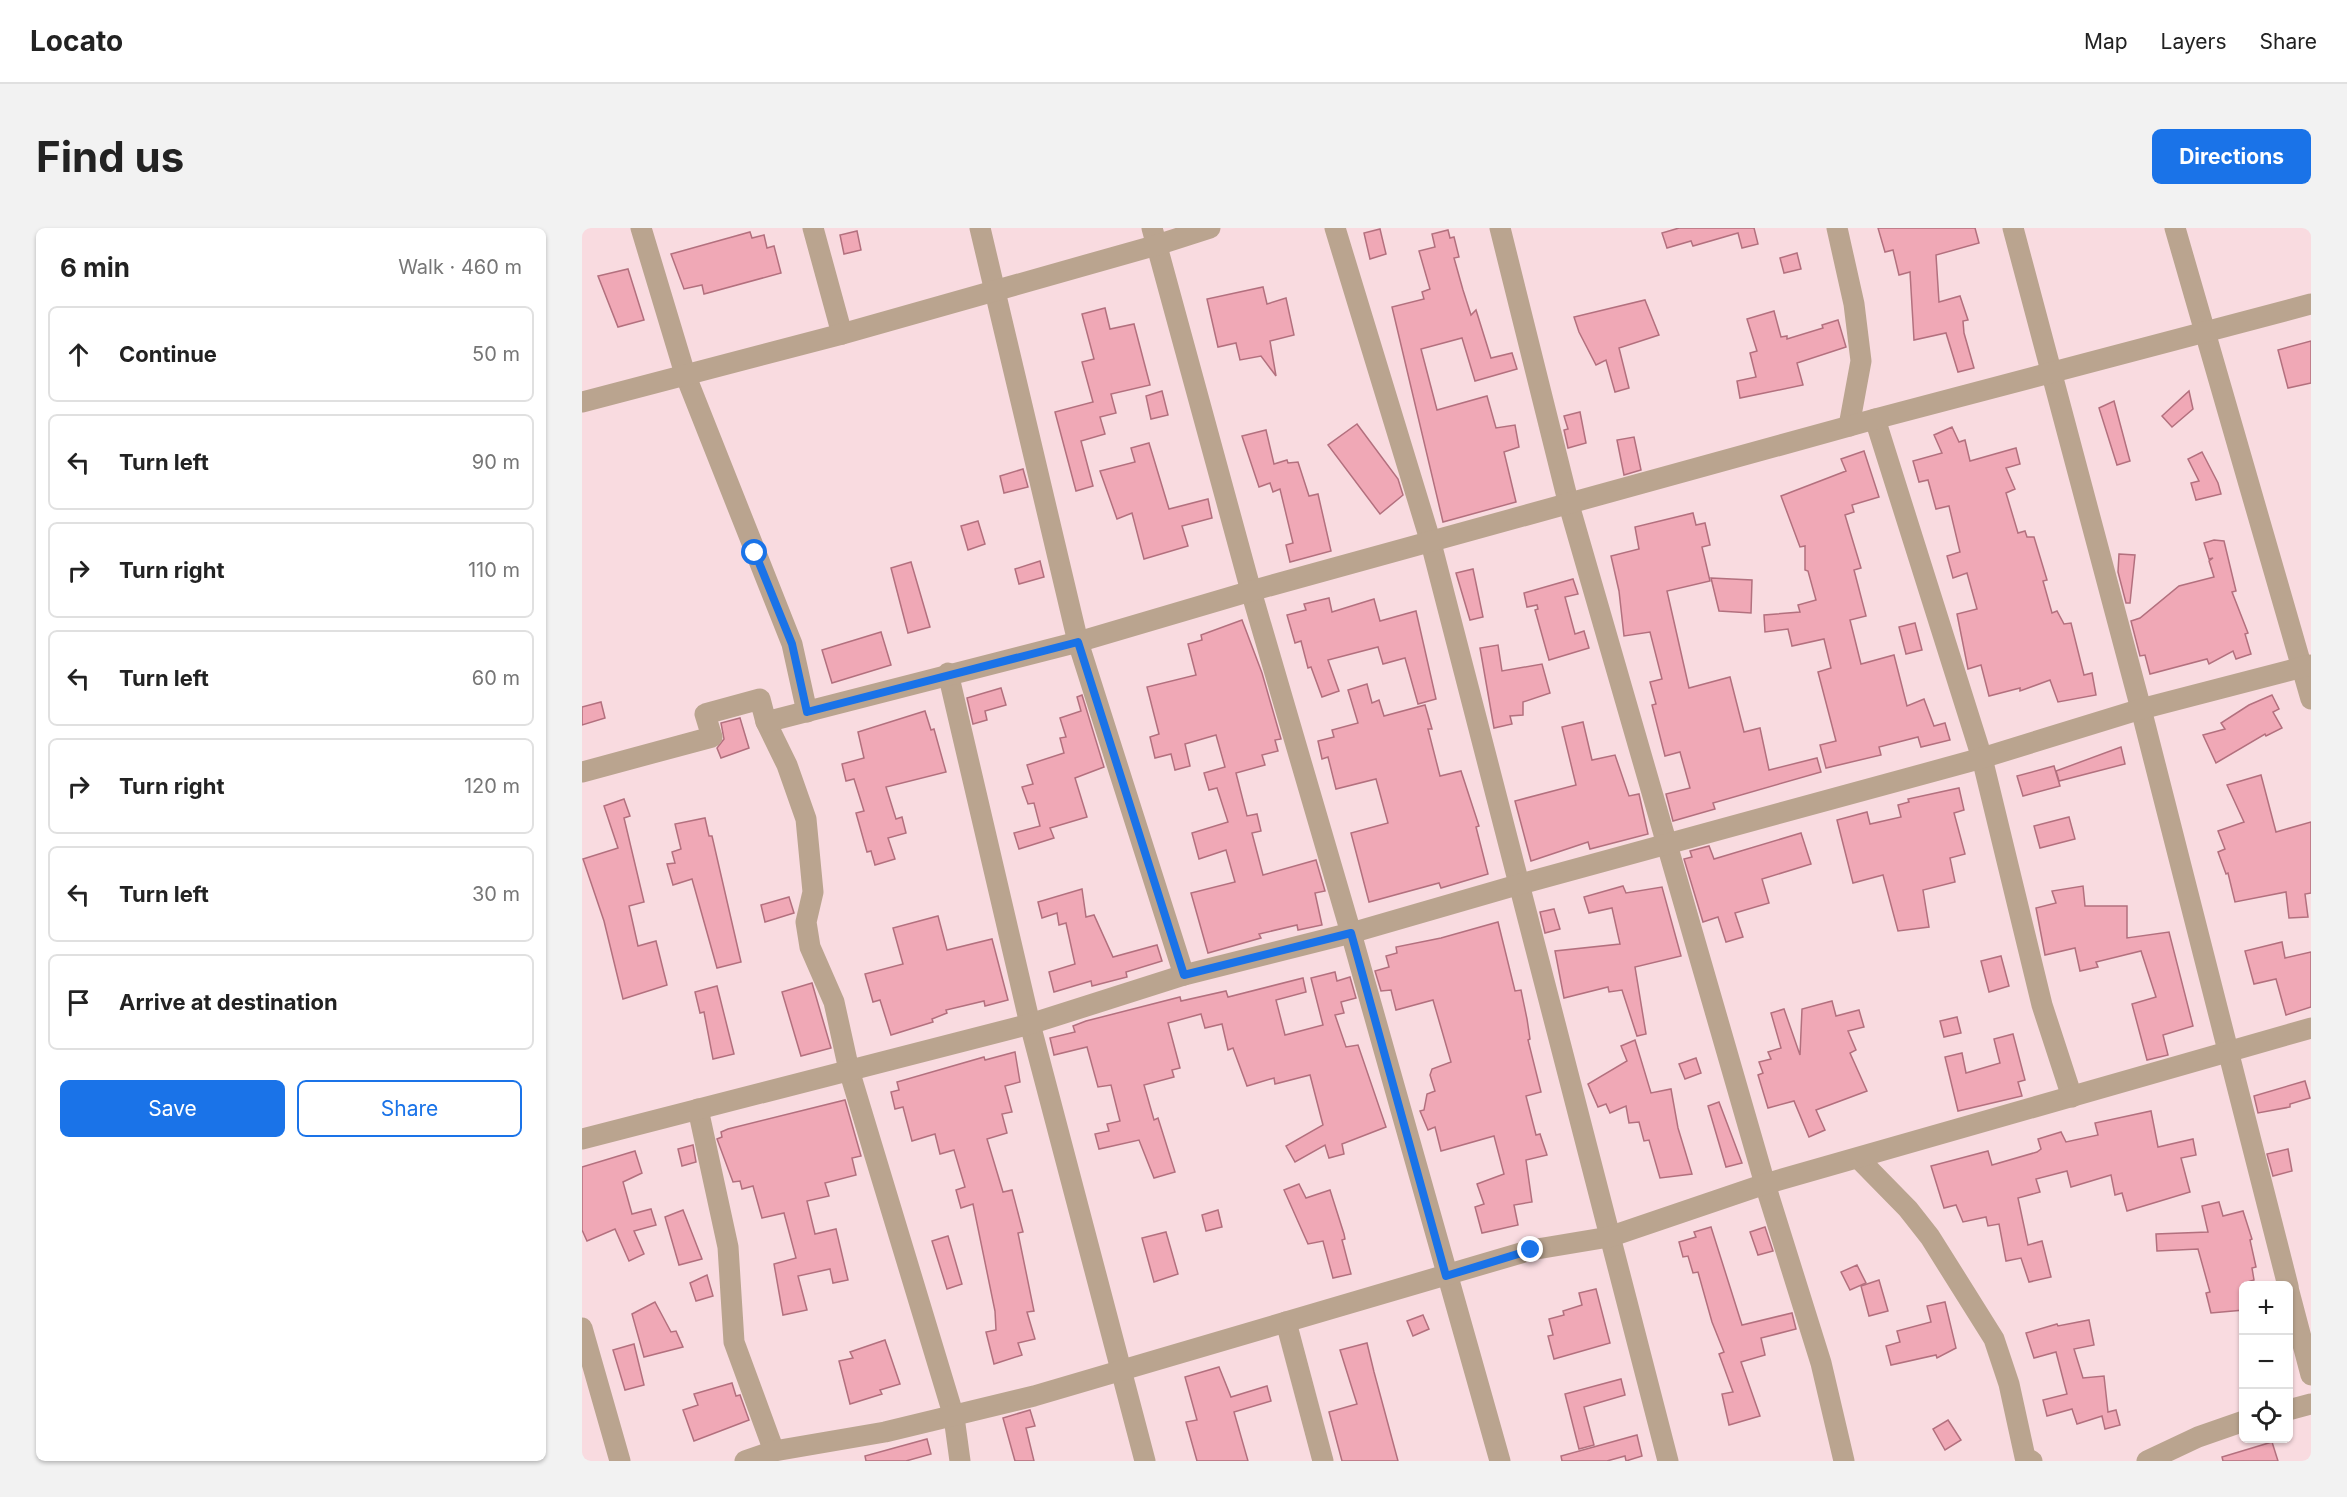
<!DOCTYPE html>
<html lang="en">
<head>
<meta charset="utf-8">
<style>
	body { margin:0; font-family:Inter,sans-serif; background:#f2f2f2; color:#222 }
	.controls { position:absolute; right:18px; bottom:18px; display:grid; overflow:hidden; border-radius:9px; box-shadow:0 2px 4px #0004 }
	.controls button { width:54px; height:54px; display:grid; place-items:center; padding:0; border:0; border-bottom:2px solid #e0e0e0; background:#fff; color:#222; font:30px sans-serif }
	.stop { position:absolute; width:18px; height:18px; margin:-14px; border:4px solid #1a73e8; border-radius:50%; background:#fff }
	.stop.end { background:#1a73e8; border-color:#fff; box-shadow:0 2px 6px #0008 }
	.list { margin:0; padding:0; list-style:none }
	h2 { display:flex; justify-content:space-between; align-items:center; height:78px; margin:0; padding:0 24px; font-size:26px }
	h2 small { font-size:20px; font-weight:400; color:#767676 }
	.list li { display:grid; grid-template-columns:39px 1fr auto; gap:18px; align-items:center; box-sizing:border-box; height:96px; margin:0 12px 12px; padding:0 12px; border:2px solid #e0e0e0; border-radius:9px }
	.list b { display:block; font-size:22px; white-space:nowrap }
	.list em { font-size:20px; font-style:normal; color:#767676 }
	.actions { display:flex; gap:12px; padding:18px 24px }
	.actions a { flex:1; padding:14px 0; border:2px solid #1a73e8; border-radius:9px; text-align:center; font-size:21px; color:#1a73e8 }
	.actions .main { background:#1a73e8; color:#fff }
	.icon { flex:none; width:33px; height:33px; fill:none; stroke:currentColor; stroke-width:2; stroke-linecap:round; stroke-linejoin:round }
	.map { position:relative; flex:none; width:1729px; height:1233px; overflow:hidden; border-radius:9px }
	header { display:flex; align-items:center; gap:36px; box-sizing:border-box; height:84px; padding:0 30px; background:#fff; border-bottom:2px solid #e0e0e0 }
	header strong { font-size:28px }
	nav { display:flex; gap:33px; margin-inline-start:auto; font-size:21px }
	.intro { display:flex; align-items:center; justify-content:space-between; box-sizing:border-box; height:144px; padding:0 36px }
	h1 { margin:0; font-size:42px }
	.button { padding:15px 27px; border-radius:9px; background:#1a73e8; color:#fff; font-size:21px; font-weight:700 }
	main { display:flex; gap:36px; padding:0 36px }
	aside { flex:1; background:#fff; border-radius:9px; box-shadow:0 2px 4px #0004 }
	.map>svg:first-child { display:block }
	.building { fill:#f0a8b6; stroke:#b3707e; stroke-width:1.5 }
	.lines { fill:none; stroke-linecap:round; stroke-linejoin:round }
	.minor { stroke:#baa48f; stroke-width:21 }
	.route { stroke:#1a73e8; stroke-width:8 }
</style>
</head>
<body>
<header>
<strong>Locato</strong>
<nav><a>Map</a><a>Layers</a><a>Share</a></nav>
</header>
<div class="intro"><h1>Find us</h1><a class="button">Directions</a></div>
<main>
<aside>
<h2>6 min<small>Walk · 460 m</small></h2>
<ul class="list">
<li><svg class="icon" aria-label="ahead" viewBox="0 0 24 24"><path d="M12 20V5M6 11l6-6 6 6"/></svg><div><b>Continue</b></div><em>50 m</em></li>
<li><svg class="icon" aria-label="left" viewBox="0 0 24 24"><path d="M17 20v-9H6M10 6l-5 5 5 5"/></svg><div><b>Turn left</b></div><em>90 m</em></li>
<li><svg class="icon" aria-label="right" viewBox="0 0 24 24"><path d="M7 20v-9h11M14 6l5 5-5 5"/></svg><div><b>Turn right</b></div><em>110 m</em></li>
<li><svg class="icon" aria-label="left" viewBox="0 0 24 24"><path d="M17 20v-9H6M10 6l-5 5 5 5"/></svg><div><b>Turn left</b></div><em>60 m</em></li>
<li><svg class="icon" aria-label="right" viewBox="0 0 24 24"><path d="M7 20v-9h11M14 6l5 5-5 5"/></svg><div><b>Turn right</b></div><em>120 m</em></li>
<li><svg class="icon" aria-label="left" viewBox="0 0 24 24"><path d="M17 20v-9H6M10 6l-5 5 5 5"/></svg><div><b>Turn left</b></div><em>30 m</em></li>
<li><svg class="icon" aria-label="arrive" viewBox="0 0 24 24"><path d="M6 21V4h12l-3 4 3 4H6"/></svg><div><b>Arrive at destination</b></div></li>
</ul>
<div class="actions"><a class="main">Save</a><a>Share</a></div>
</aside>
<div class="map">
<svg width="1729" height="1233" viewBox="0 0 1729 1233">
	<rect width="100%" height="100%" fill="#f9dbe0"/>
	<g class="building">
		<polygon points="1097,0 1172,0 1176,16 1160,20 1156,5 1111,18 1109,13 1085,20 1080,5"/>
		<polygon points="1296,0 1393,0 1397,15 1354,27 1357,74 1378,68 1386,92 1381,93 1382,105 1392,140 1376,144 1364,105 1332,112 1328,44 1317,47 1311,22 1303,24"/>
		<polygon points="798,1 804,26 788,31 782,5"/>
		<polygon points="866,2 868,10 872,9 877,29 872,30 881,62 889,87 894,82 909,130 930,125 935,141 893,153 880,110 839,121 855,182 905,168 914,200 933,197 937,219 922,224 934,274 861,294 810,79 842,71 840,64 848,61 837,23 853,19 850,6"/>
		<polygon points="275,3 279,22 262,26 258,7"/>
		<polygon points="168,4 170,10 182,7 185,20 192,18 199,45 122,66 120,57 102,61 89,26"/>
		<polygon points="1215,25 1219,41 1202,45 1198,30"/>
		<polygon points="46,41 62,92 36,99 16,48"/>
		<polygon points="681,59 685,76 704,70 712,107 688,113 694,148 679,128 658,132 654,115 636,119 625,71"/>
		<polygon points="1063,72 1077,107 1037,120 1047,160 1033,164 1024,132 1014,137 997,104 992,89"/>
		<polygon points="523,80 528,101 552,96 568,157 529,166 534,185 518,189 523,206 499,213 511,258 494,263 473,184 511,174 500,134 512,131 500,86"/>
		<polygon points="1192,83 1199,109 1205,108 1205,111 1241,100 1240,97 1256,92 1264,119 1215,135 1221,157 1158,170 1155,153 1174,149 1168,125 1175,123 1165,91"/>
		<polygon points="1729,113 1729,155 1706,160 1696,122"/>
		<polygon points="580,163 586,187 569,191 564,168"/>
		<polygon points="1607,163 1611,181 1590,199 1580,188"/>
		<polygon points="1532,173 1548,233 1535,237 1517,180"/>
		<polygon points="998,184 1004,215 986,220 982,202 986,201 982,188"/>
		<polygon points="775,196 816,251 821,267 798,286 746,217"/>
		<polygon points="1370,199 1377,214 1383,212 1388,233 1434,220 1438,236 1424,240 1433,261 1424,265 1436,305 1443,303 1445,309 1452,309 1465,352 1461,353 1470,385 1475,383 1482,396 1489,395 1502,447 1510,445 1514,467 1476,474 1468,452 1438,463 1438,460 1407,468 1399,437 1386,441 1375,386 1395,381 1385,345 1371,350 1365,328 1378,324 1367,278 1354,281 1346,252 1337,254 1331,233 1360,225 1352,207"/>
		<polygon points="684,202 692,236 705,232 706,235 716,234 727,268 736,266 749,323 708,334 704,317 711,315 698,261 691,264 688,255 677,259 660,208"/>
		<polygon points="1052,209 1059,242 1042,247 1035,212"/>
		<polygon points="567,215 587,281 626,271 630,290 600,298 606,318 562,331 550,285 535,291 518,243 553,234 549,220"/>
		<polygon points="1282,223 1297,269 1270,277 1272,284 1263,287 1279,340 1272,342 1284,388 1268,392 1279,436 1312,427 1325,478 1342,471 1352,498 1363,495 1368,512 1339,519 1336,509 1297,519 1299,527 1244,540 1238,517 1254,513 1236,444 1249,440 1242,411 1210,418 1206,401 1183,404 1182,387 1218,384 1216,377 1234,372 1226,343 1223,342 1223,318 1218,319 1199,268 1264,243 1259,231"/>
		<polygon points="1620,224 1636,255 1639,266 1614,272 1609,255 1617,253 1606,231"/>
		<polygon points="441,241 446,259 422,265 418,248"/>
		<polygon points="1111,285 1114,297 1123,295 1128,317 1120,319 1128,353 1085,363 1107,460 1148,449 1162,504 1178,500 1187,542 1235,530 1239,544 1131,575 1133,581 1091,593 1084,566 1108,560 1098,524 1083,528 1070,477 1074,476 1068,454 1080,451 1068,404 1042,408 1037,363 1029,328 1057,321 1053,299"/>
		<polygon points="396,293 403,316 386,322 379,298"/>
		<polygon points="1632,312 1642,313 1654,363 1650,364 1666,405 1663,406 1669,426 1654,431 1651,423 1627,436 1625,431 1568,446 1563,427 1558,428 1549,393 1558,390 1597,358 1632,349 1627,333 1631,330 1627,331 1622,315"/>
		<polygon points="1537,326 1553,327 1548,375 1544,375 1536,344"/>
		<polygon points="458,333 462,349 437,356 433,341"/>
		<polygon points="329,334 348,399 326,405 309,340"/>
		<polygon points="891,341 901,389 888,392 874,345"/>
		<polygon points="1129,350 1170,352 1169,385 1137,383"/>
		<polygon points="991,351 996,366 983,369 993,406 1002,403 1007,420 967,432 953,382 956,381 955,377 945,379 942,365"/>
		<polygon points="747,370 750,384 792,371 798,393 834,383 854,471 836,476 823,430 801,436 796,419 746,432 757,463 740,469 729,439 726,440 719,413 713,415 705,387 724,382 722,376"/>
		<polygon points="660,392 680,445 699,511 693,512 696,523 680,527 683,537 654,545 665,588 675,586 679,603 670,605 681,647 734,632 743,663 733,665 740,697 716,702 715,697 677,706 679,710 626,725 609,665 653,654 644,622 617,631 610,605 646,594 635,560 627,562 622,545 643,539 634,507 603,516 608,538 593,542 589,526 573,530 568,509 577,506 565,459 614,447 606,416 620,412 619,407"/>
		<polygon points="1333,395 1340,422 1324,426 1317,399"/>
		<polygon points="299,404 309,437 250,455 240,422"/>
		<polygon points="916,417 920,443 960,436 968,465 941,474 941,487 928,488 930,496 912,500 898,420"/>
		<polygon points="785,456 790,475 797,472 802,488 843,477 850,501 846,501 858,548 879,543 897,598 894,599 906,646 859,660 857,655 787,674 769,605 806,595 794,551 754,561 746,529 740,531 736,513 752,509 750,502 776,495 766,462"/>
		<polygon points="419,460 424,477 403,483 405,492 391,496 385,470"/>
		<polygon points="500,467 522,539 493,550 505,589 468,600 472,610 437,621 432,605 458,598 452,575 446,576 440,559 451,556 445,537 482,525 478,510 484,509 478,490 499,483 495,469"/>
		<polygon points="1690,467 1697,481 1691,484 1700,500 1684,508 1683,506 1634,535 1621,507 1643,501 1639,495 1667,477"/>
		<polygon points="19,474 23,490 0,497 0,479"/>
		<polygon points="343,483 349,502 352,501 364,544 304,559 314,591 320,589 324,605 306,610 313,631 293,637 289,623 285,624 274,585 282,583 272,551 264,553 260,536 282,530 276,504"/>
		<polygon points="158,490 167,520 139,530 135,520 142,511 139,495"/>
		<polygon points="1001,494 1010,532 1033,527 1047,568 1057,566 1066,606 1008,621 1006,614 949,633 933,573 994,557 980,499"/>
		<polygon points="1539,519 1543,536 1477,553 1474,543"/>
		<polygon points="1472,538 1478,558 1441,568 1435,548"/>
		<polygon points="1679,547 1694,604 1729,594 1729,665 1723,666 1726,689 1707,690 1704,664 1653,674 1646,645 1644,646 1636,624 1643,621 1636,603 1662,594 1645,557"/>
		<polygon points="1377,560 1382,582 1372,585 1383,626 1368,630 1373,654 1341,662 1347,699 1316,703 1301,647 1271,655 1255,592 1285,584 1288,596 1319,589 1316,577 1327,574 1326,571"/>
		<polygon points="42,571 48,588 42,590 62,674 47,678 56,718 74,713 85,757 41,771 22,693 1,631 36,620 22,578"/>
		<polygon points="1487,589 1493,611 1458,620 1452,598"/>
		<polygon points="123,590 127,608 130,608 159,734 135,740 110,651 91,657 85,636 93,635 90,624 99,621 93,596"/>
		<polygon points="1219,605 1229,636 1180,651 1187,675 1153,685 1161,709 1144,714 1136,689 1121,694 1102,631 1110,629 1108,623 1127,618 1132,631"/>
		<polygon points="1041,658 1044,665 1080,659 1099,728 1053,739 1064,806 1055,808 1040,762 1027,764 1026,759 982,770 973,723 1038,716 1030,680 1007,685 1002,669"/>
		<polygon points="1501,658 1503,678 1545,678 1545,710 1587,704 1611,798 1581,807 1586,827 1565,832 1550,776 1574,769 1559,723 1514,734 1516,739 1498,743 1493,720 1463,727 1454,680 1474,675 1470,663"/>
		<polygon points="500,661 504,689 512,687 531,729 575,717 580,733 544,744 545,749 510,758 509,753 472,764 467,744 493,736 484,695 477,697 475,685 460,690 456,674"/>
		<polygon points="207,669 212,685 183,694 179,677"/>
		<polygon points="972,681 978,701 963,705 958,684"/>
		<polygon points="356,688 365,722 410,711 426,772 403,778 402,773 364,782 365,785 350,791 351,794 309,807 298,772 291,774 283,746 321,736 311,700"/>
		<polygon points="916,694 933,763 939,762 945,791 948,811 946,812 959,864 944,868 954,907 958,906 965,927 944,932 950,974 932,977 936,997 900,1005 893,979 902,976 895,956 922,946 912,908 859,923 853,899 846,902 838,883 842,882 845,866 853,863 848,847 850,841 869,834 851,772 814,782 809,762 799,763 793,743 807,739 804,728 815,725 814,719 859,710"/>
		<polygon points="1700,714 1703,730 1729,724 1729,779 1704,787 1694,751 1672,756 1663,723"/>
		<polygon points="1419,728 1427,758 1407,764 1399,733"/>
		<polygon points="753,744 755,753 768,749 774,770 759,774 762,785 753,787 764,819 776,817 804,899 760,916 762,926 747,930 743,917 713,934 704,918 741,897 728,847 693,856 692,850 665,858 651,820 646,822 640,796 623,800 619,786 586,795 598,840 590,842 592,849 562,857 572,892 576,890 593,944 572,950 557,912 517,921 513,906 527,903 525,896 538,893 529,857 516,859 505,819 472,827 468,810 493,804 491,798 504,793 598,769 599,773 644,763 646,769 721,750 724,764 694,772 703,807 741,797 729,750"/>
		<polygon points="230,755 249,820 219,828 200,764"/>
		<polygon points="135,758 152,826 131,831 122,784 118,785 113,764"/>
		<polygon points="1250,773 1254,788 1277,782 1282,799 1266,803 1274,822 1268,825 1285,863 1234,882 1243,902 1227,909 1212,873 1186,880 1176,847 1181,845 1177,834 1189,831 1186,824 1199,820 1189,785 1202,781 1218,827 1220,781"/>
		<polygon points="1375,789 1379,805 1362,809 1358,793"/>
		<polygon points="1431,806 1443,852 1436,854 1440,868 1376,883 1363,829 1380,825 1384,845 1418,835 1412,811"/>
		<polygon points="1053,812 1069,865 1089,861 1096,900 1110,946 1078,950 1067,912 1062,913 1057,894 1047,895 1044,878 1028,885 1024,876 1016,879 1006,856 1045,833 1039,818"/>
		<polygon points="433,824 438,854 423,858 430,884 420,886 425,905 405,911 421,964 430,962 441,1004 436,1005 452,1083 445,1084 453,1111 436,1115 440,1127 412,1136 404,1104 414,1102 413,1083 391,976 379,980 374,962 383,959 372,922 358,926 353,906 330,913 321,879 313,881 309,864 317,862 315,854 402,829 403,832"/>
		<polygon points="1114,830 1119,845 1103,851 1097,836"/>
		<polygon points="1723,853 1728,870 1708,876 1708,879 1676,885 1672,868"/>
		<polygon points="263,872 279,928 270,930 274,947 243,955 247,968 225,973 233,1006 254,1001 266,1052 251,1055 248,1041 216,1048 225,1082 201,1087 192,1036 214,1030 202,985 180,990 171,958 160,961 158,953 151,954 135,911 140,909 139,904 146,901"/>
		<polygon points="1137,874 1160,935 1144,939 1126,878"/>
		<polygon points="1569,883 1576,919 1611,911 1614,927 1599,930 1608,964 1545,983 1540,965 1533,967 1529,947 1489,959 1485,943 1454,951 1458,964 1436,970 1446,1017 1460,1013 1469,1049 1447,1054 1439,1030 1424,1033 1417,996 1406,998 1404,989 1381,994 1374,977 1362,980 1349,938 1406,923 1410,937 1455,924 1459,921 1456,911 1479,904 1484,914 1516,907 1513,895"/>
		<polygon points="111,917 114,934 100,938 96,921"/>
		<polygon points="1706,921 1710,943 1691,948 1685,926"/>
		<polygon points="53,923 60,945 41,954 50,986 69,981 74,997 52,1003 62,1026 47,1033 33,1001 5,1013 0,1002 0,939"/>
		<polygon points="717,956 724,970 748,962 762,1006 763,1011 760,1012 769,1046 751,1050 741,1013 726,1016 702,962"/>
		<polygon points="1637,974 1641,988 1661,983 1670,1011 1668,1012 1674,1039 1670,1040 1672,1052 1662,1055 1662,1082 1629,1085 1624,1065 1628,1064 1616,1021 1575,1023 1574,1006 1626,1004 1620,978"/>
		<polygon points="101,982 120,1031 97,1037 83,989"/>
		<polygon points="636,982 640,999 624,1003 620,987"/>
		<polygon points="1129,999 1160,1097 1210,1085 1214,1101 1179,1110 1183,1127 1159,1134 1178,1188 1147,1197 1140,1166 1151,1164 1137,1126 1142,1124 1130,1094 1116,1044 1111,1045 1106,1028 1101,1029 1097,1014 1114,1009 1112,1004"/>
		<polygon points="1183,999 1191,1023 1176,1027 1168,1004"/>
		<polygon points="584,1004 596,1046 572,1054 560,1010"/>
		<polygon points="366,1008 380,1056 365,1061 350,1013"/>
		<polygon points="1275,1037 1284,1055 1268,1062 1259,1044"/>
		<polygon points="125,1047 131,1068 114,1073 108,1055"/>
		<polygon points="1297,1052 1306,1083 1287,1088 1279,1058"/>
		<polygon points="1014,1061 1028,1115 972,1131 966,1108 971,1107 967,1091 982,1087 981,1083 1000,1077 997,1065"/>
		<polygon points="73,1074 89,1104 94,1103 101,1119 62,1129 50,1086"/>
		<polygon points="1363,1074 1374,1120 1355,1130 1354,1127 1309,1137 1304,1118 1318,1114 1315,1103 1349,1094 1345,1078"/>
		<polygon points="841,1087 847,1101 831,1108 825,1093"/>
		<polygon points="1507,1092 1512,1117 1492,1121 1501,1150 1522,1148 1526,1184 1534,1182 1538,1197 1523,1201 1520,1188 1495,1196 1490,1181 1465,1188 1461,1172 1485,1166 1474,1124 1452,1130 1444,1105 1475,1096 1476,1098"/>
		<polygon points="303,1112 318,1156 298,1162 300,1166 268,1176 257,1133 271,1130 268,1124"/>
		<polygon points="785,1115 792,1144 816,1233 760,1233 747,1184 775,1176 758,1122"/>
		<polygon points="52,1116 62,1157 43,1162 31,1122"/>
		<polygon points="637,1139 649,1169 685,1158 689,1173 652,1184 666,1233 615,1233 604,1194 615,1192 603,1149"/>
		<polygon points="1039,1151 1043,1167 1002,1179 1012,1217 997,1221 983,1166"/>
		<polygon points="150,1155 154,1168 158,1167 167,1192 112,1213 101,1182 116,1177 112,1166"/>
		<polygon points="448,1182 453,1198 444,1200 452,1233 433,1233 421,1190"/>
		<polygon points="1366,1192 1379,1212 1363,1222 1351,1201"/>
		<polygon points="1055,1207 1060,1228 1044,1233 1043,1228 1025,1233 980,1233 979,1228"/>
		<polygon points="345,1211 349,1226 324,1233 284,1233 283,1228"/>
		<polygon points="1690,1214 1696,1233 1641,1233 1640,1229"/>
	</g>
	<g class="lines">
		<g class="minor">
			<polyline points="59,0 103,146 210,416 225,484"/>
			<polyline points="231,0 260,106"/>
			<polyline points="398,0 496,414 602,747"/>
			<polyline points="570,0 669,363 769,705 918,1233"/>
			<polyline points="753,0 849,315 1086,1233"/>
			<polyline points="918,0 987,277 1183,956 1239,1135 1262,1233"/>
			<polyline points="1255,0 1272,76 1279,133 1267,198"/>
			<polyline points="1431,0 1559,481 1706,1058"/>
			<polyline points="1593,0 1729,471"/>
			<polyline points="0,174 260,106 575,17 628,0"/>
			<polyline points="1293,191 1400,530 1460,777 1490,869"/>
			<polyline points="366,445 448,796 563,1233"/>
			<polyline points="184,494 205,537 224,591 231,664 224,694 228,719 252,774 267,842 372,1189 378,1233"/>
			<polyline points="0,544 130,509 123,486 178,471 184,494 496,414 669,363 1293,191 1729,76"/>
			<polyline points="116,881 146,1019 152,1114 192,1223"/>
			<polyline points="0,911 448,796 602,747 769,705 935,657 1400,530 1559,481 1729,437"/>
			<polyline points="1276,930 1326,981 1348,1009 1412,1111 1427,1156 1443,1229 1450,1233"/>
			<polyline points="1706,1060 1729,1147"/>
			<polyline points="704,1094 741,1233"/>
			<polyline points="0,1100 38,1233"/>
			<polyline points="1706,1182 1729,1176"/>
			<polyline points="163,1233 192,1223 303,1204 452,1168 949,1022 1027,1009 1183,956 1729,800"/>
			<polyline points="1565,1233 1616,1209 1662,1193"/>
		</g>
	</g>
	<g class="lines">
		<polyline class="route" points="173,325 210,416 225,484 496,414 602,747 769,705 864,1048 949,1022"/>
	</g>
</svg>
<div class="controls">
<button>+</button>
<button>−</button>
<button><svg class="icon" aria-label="locate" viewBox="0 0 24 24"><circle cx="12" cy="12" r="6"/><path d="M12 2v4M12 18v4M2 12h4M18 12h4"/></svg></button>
</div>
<div class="stop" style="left:173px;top:325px"></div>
<div class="stop end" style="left:949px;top:1022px"></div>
</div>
</main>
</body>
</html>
